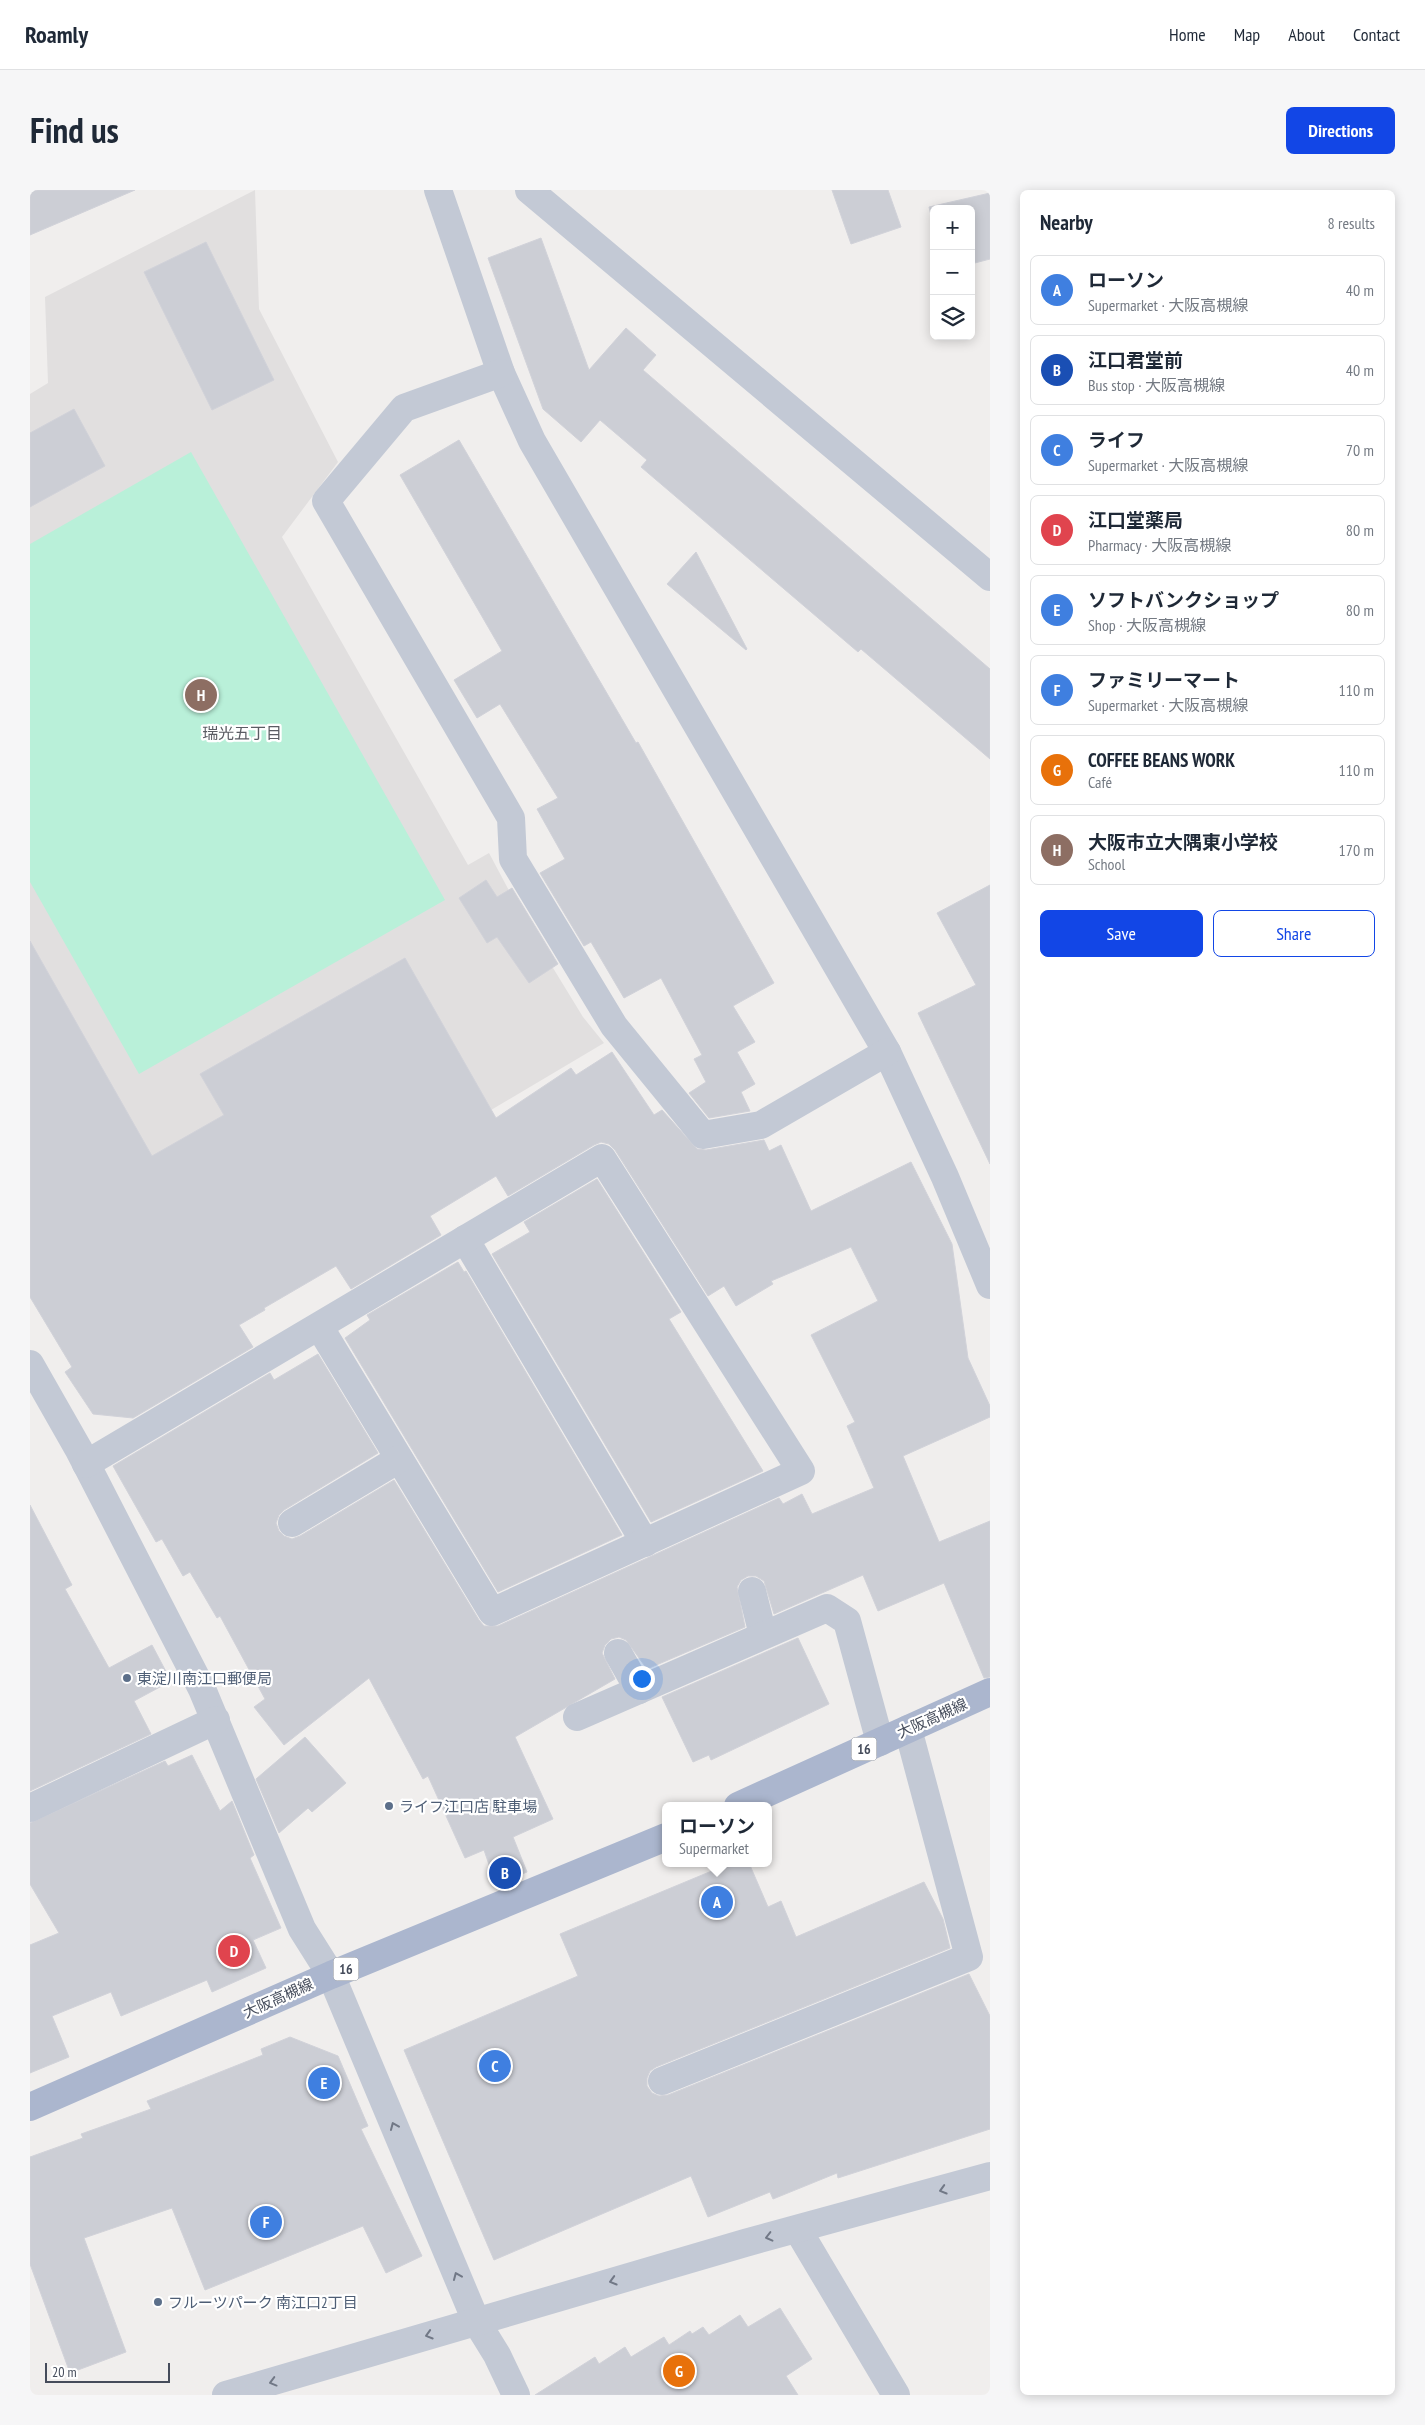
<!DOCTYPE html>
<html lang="en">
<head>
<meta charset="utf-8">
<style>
	body { margin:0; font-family:"PT Sans Narrow","Noto Sans JP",sans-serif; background:#f6f6f7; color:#1f2937 }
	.controls { position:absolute; right:15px; top:15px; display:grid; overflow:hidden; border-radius:8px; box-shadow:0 2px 12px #0003 }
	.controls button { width:45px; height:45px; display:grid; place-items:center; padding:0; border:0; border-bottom:1px solid #e0e1e3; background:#fff; color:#1f2937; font:25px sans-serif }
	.scale { position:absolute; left:15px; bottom:12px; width:125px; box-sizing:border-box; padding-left:5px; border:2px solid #454c5b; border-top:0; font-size:14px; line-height:18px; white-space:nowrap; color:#454c5b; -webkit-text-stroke:4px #fff; paint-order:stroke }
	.you { position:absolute; left:611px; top:1488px; width:18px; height:18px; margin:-12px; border:4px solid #fff; border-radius:50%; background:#1a73e8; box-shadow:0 0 0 8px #1a73e833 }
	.badge { display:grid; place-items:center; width:32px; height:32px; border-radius:50%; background:#1246e6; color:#fff; font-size:16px; font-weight:700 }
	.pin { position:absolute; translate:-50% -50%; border:2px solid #fff; box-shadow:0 1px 5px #0006 }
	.popup { position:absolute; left:632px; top:1612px; width:110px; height:65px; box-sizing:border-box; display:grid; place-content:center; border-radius:8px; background:#fff; filter:drop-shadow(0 1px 4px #0005); font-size:16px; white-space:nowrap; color:#747a83 }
	.popup b { font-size:19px; color:#1f2937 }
	.popup::after { content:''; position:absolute; left:50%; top:100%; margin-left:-10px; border:10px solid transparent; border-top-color:#fff }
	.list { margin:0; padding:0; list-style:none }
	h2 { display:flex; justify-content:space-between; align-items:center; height:65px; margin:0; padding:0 20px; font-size:21px }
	h2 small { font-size:16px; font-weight:400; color:#747a83 }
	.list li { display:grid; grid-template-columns:32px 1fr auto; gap:15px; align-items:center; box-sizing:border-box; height:70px; margin:0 10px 10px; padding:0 10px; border:1px solid #e0e1e3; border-radius:8px }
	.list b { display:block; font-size:19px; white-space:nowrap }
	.list p { margin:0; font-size:16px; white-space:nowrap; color:#747a83 }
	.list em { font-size:16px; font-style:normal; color:#747a83 }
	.actions { display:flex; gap:10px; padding:15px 20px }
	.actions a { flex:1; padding:11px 0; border:1px solid #1246e6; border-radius:8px; text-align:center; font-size:18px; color:#1246e6 }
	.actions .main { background:#1246e6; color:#fff }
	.icon { flex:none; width:28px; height:28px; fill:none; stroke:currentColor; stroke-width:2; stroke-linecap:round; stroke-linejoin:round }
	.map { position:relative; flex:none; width:960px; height:2205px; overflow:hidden; border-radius:8px }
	header { display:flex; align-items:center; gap:30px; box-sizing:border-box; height:70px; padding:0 25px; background:#fff; border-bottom:1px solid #e0e1e3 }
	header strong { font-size:24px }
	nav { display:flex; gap:28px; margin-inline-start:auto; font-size:18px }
	.intro { display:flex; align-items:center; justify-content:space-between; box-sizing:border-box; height:120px; padding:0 30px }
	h1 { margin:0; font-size:35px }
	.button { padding:12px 22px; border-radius:8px; background:#1246e6; color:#fff; font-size:18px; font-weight:700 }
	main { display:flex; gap:30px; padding:0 30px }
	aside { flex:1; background:#fff; border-radius:8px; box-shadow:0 2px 12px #0003 }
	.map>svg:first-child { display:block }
	.education { fill:#e1dfdf }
	.green { fill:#b9f0d9 }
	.building { fill:#ccced5; stroke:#d1d2d9 }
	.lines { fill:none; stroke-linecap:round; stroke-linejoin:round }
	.minor { stroke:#c3c9d5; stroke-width:28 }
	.major { stroke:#abb6ce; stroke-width:28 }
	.oneway { stroke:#717886 }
	.service-dot { fill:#5c6f8a; stroke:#fff; stroke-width:2 }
	.labels { text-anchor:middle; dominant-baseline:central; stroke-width:4.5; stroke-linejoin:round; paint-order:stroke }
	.shield { fill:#fff; stroke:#7d828c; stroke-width:1 }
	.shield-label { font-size:14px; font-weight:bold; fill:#454c5b }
	.service-label { font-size:15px; fill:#4e5e75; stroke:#fff; text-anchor:start }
	.street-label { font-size:15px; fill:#454c5b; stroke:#fff }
	.neighbourhood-label { font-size:16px; fill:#5a5c63; stroke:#fff }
</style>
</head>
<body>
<header>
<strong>Roamly</strong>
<nav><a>Home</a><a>Map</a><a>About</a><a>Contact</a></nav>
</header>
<div class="intro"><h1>Find us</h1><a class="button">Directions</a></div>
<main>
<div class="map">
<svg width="960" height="2205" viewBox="0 0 960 2205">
	<rect width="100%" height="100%" fill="#f0eeed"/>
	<polygon class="education" points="225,0 229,119 308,272 252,347 438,675 459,663 501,742 553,827 574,853 105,1131 0,954 0,204 18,193 15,107"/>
	<polygon class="green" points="161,262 415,710 109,884 0,692 0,354"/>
	<g class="building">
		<polygon points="0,0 105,0 0,45"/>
		<polygon points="802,0 858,0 871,37 821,54"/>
		<polygon points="960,3 960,69 941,74 941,19 904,19 904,38 899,17"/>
		<polygon points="511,48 559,180 596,138 626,165 613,180 960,479 960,569 831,459 828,462 611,277 617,270 570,230 551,252 513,219 458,68"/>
		<polygon points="176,52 244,190 182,220 114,82"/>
		<polygon points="44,219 75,276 0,317 0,243"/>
		<polygon points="429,250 606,553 608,552 744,793 703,816 725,852 707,862 725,894 711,902 720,921 679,928 659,903 676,892 664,869 672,865 631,788 594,808 561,752 554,756 510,683 535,669 507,619 528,608 470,514 447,528 424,490 472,461 370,285"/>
		<polygon points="666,362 717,459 716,460 637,394"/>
		<polygon points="456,690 467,707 482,698 528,774 499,793 467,747 457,753 429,708"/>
		<polygon points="960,695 960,974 888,823 946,795 907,723"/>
		<polygon points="0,751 122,966 194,925 170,884 375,768 466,928 541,878 546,885 582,862 624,925 632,920 667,959 676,960 734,950 739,961 751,955 781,1021 881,972 922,1054 938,1168 960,1216 960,1227 873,1266 909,1352 960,1331 960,1487 954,1488 914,1393 848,1421 833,1385 744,1424 734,1391 726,1386 718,1386 711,1390 707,1397 715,1437 617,1479 596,1450 589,1447 581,1449 575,1455 572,1463 585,1489 485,1547 523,1629 483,1647 497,1682 466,1695 454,1660 435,1668 398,1586 393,1589 339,1488 254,1555 224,1517 235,1509 190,1426 187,1428 160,1382 153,1386 132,1349 126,1352 83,1276 240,1183 244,1190 288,1164 348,1263 254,1320 249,1325 246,1333 249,1341 254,1346 262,1349 270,1346 364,1290 449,1430 454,1436 468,1436 749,1308 753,1314 772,1304 782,1324 844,1298 817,1236 825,1232 781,1145 848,1111 821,1057 741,1091 743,1094 706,1116 694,1096 678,1106 585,960 579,954 571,952 564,955 478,1006 466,986 400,1026 411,1045 321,1099 306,1076 234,1118 235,1120 209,1135 223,1157 103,1228 63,1224 35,1182 42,1177 0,1107"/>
		<polygon points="567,989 651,1122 639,1129 733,1281 621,1332 462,1064 500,1042 494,1032"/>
		<polygon points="428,1072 434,1082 436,1081 592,1345 468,1402 315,1148 340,1130 337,1125"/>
		<polygon points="0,1315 42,1395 35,1399 79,1478 122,1455 141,1491 104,1511 121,1544 0,1601"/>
		<polygon points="768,1448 799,1514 681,1570 679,1565 663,1572 632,1507"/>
		<polygon points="275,1547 316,1593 282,1622 278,1618 249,1643 226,1589"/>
		<polygon points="162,1565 190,1621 202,1611 224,1665 220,1668 251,1738 223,1750 236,1778 182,1802 177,1790 91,1826 81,1802 22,1826 39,1867 0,1883 0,1755 29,1743 0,1694 0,1633 135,1571 138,1576"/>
		<polygon points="701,1673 719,1673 738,1717 751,1711 766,1747 894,1692 913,1729 920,1758 626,1877 620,1881 617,1888 617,1896 622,1903 629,1906 638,1905 939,1784 960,1826 960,1939 808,1988 807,1983 743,2009 740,2002 678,2027 661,1986 464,2070 374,1860 548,1786 530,1744"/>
		<polygon points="260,1847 308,1866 338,1936 331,1939 392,2066 356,2083 333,2036 175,2100 142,2018 54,2048 96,2162 40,2183 0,2074 0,1967 53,1948 51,1944 121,1919 117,1911 233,1865 231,1859"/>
		<polygon points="750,2118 782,2169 756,2186 768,2205 505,2205 565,2167 569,2174 595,2157 601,2167 634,2147 639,2155 660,2141 662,2144 673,2137 679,2145 710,2125 718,2137"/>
	</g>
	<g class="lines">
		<g class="minor">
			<polyline points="408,0 471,183 502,251 857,862 915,987 960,1095"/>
			<polyline points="499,0 960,387"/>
			<polyline points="471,183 374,218 296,311 481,628 483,669 584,836 673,945 731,935 857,862"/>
			<polyline points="435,1049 615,1353"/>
			<polyline points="0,1174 49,1260 172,1499 272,1739 301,1785 446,2131 467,2165 486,2205"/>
			<polyline points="56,1274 572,968 771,1281 462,1422 289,1136"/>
			<polyline points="262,1333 369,1269"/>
			<polyline points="722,1401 733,1445"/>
			<polyline points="588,1463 609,1500"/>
			<polyline points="547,1527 797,1418 817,1431 850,1552"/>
			<polyline points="0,1618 186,1530"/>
			<polyline points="632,1891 939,1767 878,1539"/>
			<polyline points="768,2040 866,2205"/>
			<polyline points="196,2205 715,2053 960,1986"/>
		</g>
		<g class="major">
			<polyline points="708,1616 960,1502"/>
			<polyline points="0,1917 301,1785 636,1647"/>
		</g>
	</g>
	<defs><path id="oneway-chevron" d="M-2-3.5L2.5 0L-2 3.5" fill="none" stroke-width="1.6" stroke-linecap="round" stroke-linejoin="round" transform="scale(1.25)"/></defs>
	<g class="oneway">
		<use href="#oneway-chevron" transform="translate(364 1936) rotate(-113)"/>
		<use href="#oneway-chevron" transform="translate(913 2000) rotate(164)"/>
		<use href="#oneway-chevron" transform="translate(739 2047) rotate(166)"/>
		<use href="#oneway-chevron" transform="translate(427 2086) rotate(-113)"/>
		<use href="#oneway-chevron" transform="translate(583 2091) rotate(164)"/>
		<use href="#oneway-chevron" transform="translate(399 2145) rotate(163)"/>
		<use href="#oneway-chevron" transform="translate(243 2192) rotate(165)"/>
	</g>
	<g class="service-dot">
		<circle cx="97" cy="1488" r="5"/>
		<circle cx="359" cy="1616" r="5"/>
		<circle cx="128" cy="2112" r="5"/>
	</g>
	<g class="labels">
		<g class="shield">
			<rect x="821.5" y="1547.5" width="25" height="23" rx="4"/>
			<rect x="303.5" y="1767.5" width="25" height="23" rx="4"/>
		</g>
		<g class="shield-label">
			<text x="834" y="1559">16</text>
			<text x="316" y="1779">16</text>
		</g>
		<g class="service-label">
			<text x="107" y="1488">東淀川南江口郵便局</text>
			<text x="369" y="1616">ライフ江口店 駐車場</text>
			<text x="138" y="2112">フルーツパーク 南江口2丁目</text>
		</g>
		<g class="street-label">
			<text transform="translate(902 1528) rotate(-24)">大阪高槻線</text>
			<text transform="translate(248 1808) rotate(-24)">大阪高槻線</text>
		</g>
		<g class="neighbourhood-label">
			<text x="212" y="543">瑞光五丁目</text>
		</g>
	</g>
</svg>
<div class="controls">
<button>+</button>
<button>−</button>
<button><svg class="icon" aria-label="layers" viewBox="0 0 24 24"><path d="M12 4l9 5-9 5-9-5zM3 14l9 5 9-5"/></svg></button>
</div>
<div class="scale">20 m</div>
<div class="you"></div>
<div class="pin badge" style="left:687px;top:1712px;background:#3f7fe0">A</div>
<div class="popup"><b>ローソン</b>Supermarket</div>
<div class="pin badge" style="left:475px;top:1683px;background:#1a4fb4">B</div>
<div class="pin badge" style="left:465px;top:1876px;background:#3f7fe0">C</div>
<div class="pin badge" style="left:204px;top:1761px;background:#e0444e">D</div>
<div class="pin badge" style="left:294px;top:1893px;background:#3f7fe0">E</div>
<div class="pin badge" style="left:236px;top:2032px;background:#3f7fe0">F</div>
<div class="pin badge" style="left:649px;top:2181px;background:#e8710a">G</div>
<div class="pin badge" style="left:171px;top:505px;background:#8d6e63">H</div>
</div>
<aside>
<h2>Nearby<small>8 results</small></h2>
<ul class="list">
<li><span class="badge" style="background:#3f7fe0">A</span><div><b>ローソン</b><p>Supermarket · 大阪高槻線</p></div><em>40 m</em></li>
<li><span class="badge" style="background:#1a4fb4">B</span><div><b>江口君堂前</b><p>Bus stop · 大阪高槻線</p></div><em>40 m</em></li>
<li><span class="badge" style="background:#3f7fe0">C</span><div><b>ライフ</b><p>Supermarket · 大阪高槻線</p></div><em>70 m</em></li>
<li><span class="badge" style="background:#e0444e">D</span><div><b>江口堂薬局</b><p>Pharmacy · 大阪高槻線</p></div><em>80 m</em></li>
<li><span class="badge" style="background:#3f7fe0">E</span><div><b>ソフトバンクショップ</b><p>Shop · 大阪高槻線</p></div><em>80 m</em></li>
<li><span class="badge" style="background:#3f7fe0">F</span><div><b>ファミリーマート</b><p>Supermarket · 大阪高槻線</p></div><em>110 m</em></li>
<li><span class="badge" style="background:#e8710a">G</span><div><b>COFFEE BEANS WORK</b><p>Café</p></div><em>110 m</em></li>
<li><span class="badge" style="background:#8d6e63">H</span><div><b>大阪市立大隅東小学校</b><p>School</p></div><em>170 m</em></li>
</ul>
<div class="actions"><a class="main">Save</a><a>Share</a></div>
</aside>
</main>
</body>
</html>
